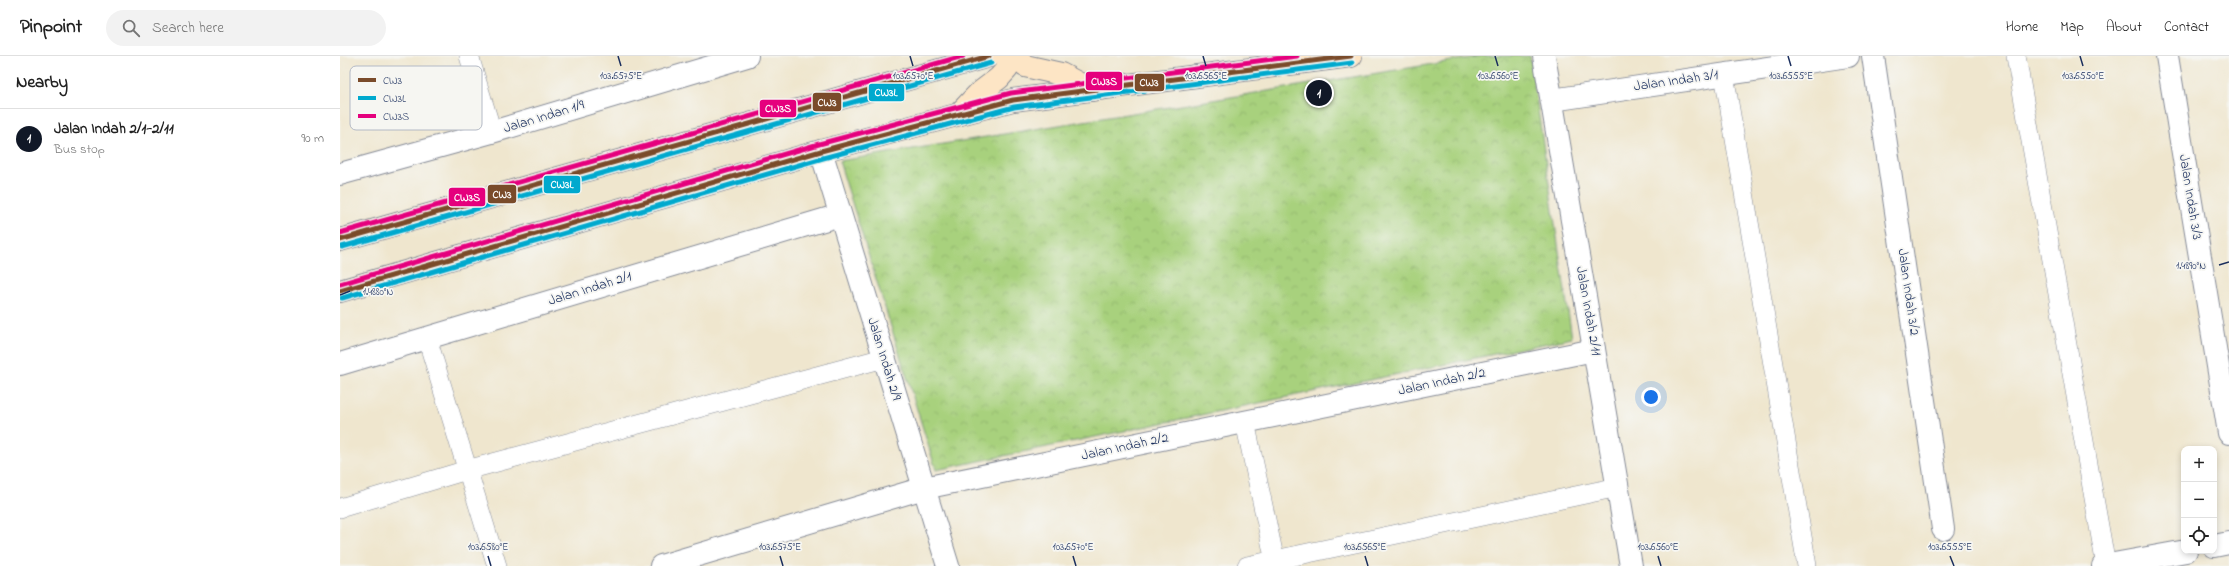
<!DOCTYPE html>
<html lang="en">
<head>
<meta charset="utf-8">
<style>
	body { margin:0; font-family:"Indie Flower",sans-serif; background:#f2f2f2; color:#222 }
	.controls { position:absolute; right:12px; bottom:12px; display:grid; overflow:hidden; border-radius:8px; box-shadow:0 2px 6px #0003 }
	.controls button { width:36px; height:36px; display:grid; place-items:center; padding:0; border:0; border-bottom:1px solid #e0e0e0; background:#fff; color:#222; font:20px sans-serif }
	.you { position:absolute; left:1311px; top:341px; width:14px; height:14px; margin:-10px; border:3px solid #fff; border-radius:50%; background:#1a73e8; box-shadow:0 0 0 6px #1a73e833 }
	.badge { display:grid; place-items:center; width:26px; height:26px; border-radius:50%; background:#111827; color:#fff; font-size:13px; font-weight:700 }
	.pin { position:absolute; translate:-50% -50%; border:2px solid #fff; box-shadow:0 1px 4px #0006 }
	.list { margin:0; padding:0; list-style:none }
	h2 { display:flex; justify-content:space-between; align-items:center; height:52px; margin:0; padding:0 16px; font-size:17px }
	h2 small { font-size:13px; font-weight:400; color:#767676 }
	.list li { display:grid; grid-template-columns:26px 1fr auto; gap:12px; align-items:center; box-sizing:border-box; height:60px; padding:0 16px; border-top:1px solid #e0e0e0 }
	.list b { display:block; font-size:15px; white-space:nowrap }
	.list p { margin:0; font-size:13px; white-space:nowrap; color:#767676 }
	.list em { font-size:13px; font-style:normal; color:#767676 }
	.icon { flex:none; width:22px; height:22px; fill:none; stroke:currentColor; stroke-width:2; stroke-linecap:round; stroke-linejoin:round }
	.map { position:relative; flex:none; width:1889px; height:510px; overflow:hidden }
	header { display:flex; align-items:center; gap:24px; box-sizing:border-box; height:56px; padding:0 20px; background:#fff; border-bottom:1px solid #e0e0e0 }
	header strong { font-size:19px }
	nav { display:flex; gap:22px; margin-inline-start:auto; font-size:14px }
	.search { width:280px; height:36px; background:#f2f2f2; display:flex; align-items:center; gap:10px; box-sizing:border-box; padding:0 14px; border-radius:22px; color:#767676; font-size:15px }
	main { display:flex }
	aside { flex:1; background:#fff }
	.map>svg:first-child { display:block }
	.park { fill:url(#park-crowns); stroke:#62806e }
	.lines { fill:none; stroke-linecap:round; stroke-linejoin:round }
	.service-casing { stroke:#858a96; stroke-width:20 }
	.minor-casing { stroke:#858a96; stroke-width:24 }
	.secondary-casing { stroke:#858a96; stroke-width:24 }
	.service { stroke:#fff; stroke-width:19 }
	.minor { stroke:#fff; stroke-width:22 }
	.secondary { stroke:#fde5c5; stroke-width:22 }
	.bus-1-casing { stroke:#f6f6f2; stroke-width:8 }
	.bus-2-casing { stroke:#f6f6f2; stroke-width:8 }
	.bus-3-casing { stroke:#f6f6f2; stroke-width:8 }
	.bus-1 { stroke:#7a4b2a; stroke-width:5 }
	.bus-2 { stroke:#00a9ce; stroke-width:5 }
	.bus-3 { stroke:#e5007d; stroke-width:5 }
	.ticks { fill:none; stroke:#1b2f5e; stroke-width:1.5 }
	.labels { text-anchor:middle; dominant-baseline:central; stroke-width:3.5; stroke-linejoin:round; paint-order:stroke }
	.street-label { font-size:14px; fill:#1b2f5e; stroke:#f6f6f2 }
	.key { fill:#f6f6f2; stroke:#b4bac6; stroke-width:1 }
	.key-label { font-size:11px; fill:#1b2f5e }
	.ticks-label { font-size:10px; text-anchor:middle; fill:#1b2f5e; stroke:#f6f6f2; stroke-width:3.5; stroke-linejoin:round; paint-order:stroke }
	.line-badge { stroke:#f6f6f2; stroke-width:1.5 }
	.badge-label { font-size:11px; text-anchor:middle; font-weight:bold; fill:#fff }
</style>
</head>
<body>
<header>
<strong>Pinpoint</strong>
<div class="search"><svg class="icon" aria-label="search" viewBox="0 0 24 24"><circle cx="10" cy="10" r="6"/><path d="M15 15l6 6"/></svg>Search here</div>
<nav><a>Home</a><a>Map</a><a>About</a><a>Contact</a></nav>
</header>
<main>
<aside>
<h2>Nearby<small></small></h2>
<ul class="list">
<li><span class="badge">1</span><div><b>Jalan Indah 2/1-2/11</b><p>Bus stop</p></div><em>90 m</em></li>
</ul>
</aside>
<div class="map">
<svg width="1889" height="510" viewBox="0 0 1889 510">
	<defs>
		<pattern id="park-crowns" width="20" height="18" patternUnits="userSpaceOnUse"><rect width="20" height="18" fill="#a8d17d"/><path d="M2 6a3 3 0 1 1 6 0M12 15a3 3 0 1 1 6 0" fill="none" stroke="#90b46e"/></pattern>
	</defs>
	<rect width="100%" height="100%" fill="#f6f6f2"/>
	<filter id="ink" filterUnits="userSpaceOnUse"><feTurbulence type="fractalNoise" baseFrequency=".025" numOctaves="2"/><feDisplacementMap in="SourceGraphic" scale="8" xChannelSelector="R" yChannelSelector="G"/><feConvolveMatrix kernelMatrix="1 2 1 2 8 2 1 2 1" color-interpolation-filters="sRGB"/></filter>
	<filter id="wash" filterUnits="userSpaceOnUse"><feTurbulence type="fractalNoise" baseFrequency=".012" numOctaves="4" result="noise"/><feDisplacementMap in="SourceGraphic" scale="16" xChannelSelector="R" yChannelSelector="G"/><feGaussianBlur stdDeviation="0.9" result="paint"/><feColorMatrix in="noise" values="0 0 0 0 0 0 0 0 0 0 0 0 0 0 0 0 0 1.4 0 .05"/><feComposite in="paint" operator="in"/></filter>
	<g filter="url(#wash)">
		<rect width="100%" height="100%" fill="#efe6ce"/>
		<polygon class="park" points="1142,0 1190,0 1232,282 596,414 499,105"/>
	</g>
	<g filter="url(#ink)">
		<g class="lines">
			<g class="service-casing">
				<g id="service">
					<polyline points="129,0 152,76"/>
					<polyline points="1676,0 1766,510"/>
					<polyline points="1384,18 1467,510"/>
					<polyline points="87,282 157,510"/>
					<polyline points="905,366 936,510"/>
					<polyline points="0,452 127,414 544,302"/>
					<polyline points="907,510 1278,431"/>
				</g>
			</g>
			<g class="minor-casing">
				<g id="minor">
					<polyline points="1204,0 1291,510"/>
					<polyline points="1533,0 1603,473"/>
					<polyline points="1827,0 1889,377"/>
					<polyline points="1212,44 1508,0"/>
					<polyline points="481,95 608,510"/>
					<polyline points="0,118 152,76 407,0"/>
					<polyline points="0,308 500,159"/>
					<polyline points="1874,490 1889,487"/>
					<polyline points="321,510 584,432 1254,294"/>
					<polyline points="1763,510 1846,495"/>
				</g>
			</g>
			<g class="secondary-casing">
				<g id="secondary">
					<polyline points="676,0 685,10 721,18 751,34"/>
					<polyline points="619,58 638,38 659,22 667,13 670,0"/>
					<polyline points="0,184 649,0"/>
					<polyline points="0,235 481,95 673,44 1011,0"/>
				</g>
			</g>
			<use href="#service" class="service"/>
			<use href="#minor" class="minor"/>
			<use href="#secondary" class="secondary"/>
			<g class="bus-1-casing">
				<g id="bus-1">
					<polyline points="0,184 649,0"/>
					<polyline points="0,235 481,95 673,44 1011,0"/>
				</g>
			</g>
			<g class="bus-2-casing">
				<g id="bus-2">
					<polyline points="2,191 651,7"/>
					<polyline points="2,242 483,102 674,51 1012,7"/>
				</g>
			</g>
			<g class="bus-3-casing">
				<g id="bus-3">
					<polyline points="0,177 623,0"/>
					<polyline points="0,228 479,88 671,37 957,0"/>
				</g>
			</g>
			<use href="#bus-1" class="bus-1"/>
			<use href="#bus-2" class="bus-2"/>
			<use href="#bus-3" class="bus-3"/>
		</g>
	</g>
	<path class="ticks" d="M278 0 281 10M570 0 573 10M863 0 866 10M1155 0 1158 10M1448 0 1451 10M1740 0 1743 10M1879 209 1889 206M0 239 10 235M148 500 151 510M440 500 443 510M733 500 736 510M1025 500 1028 510M1318 500 1321 510M1610 500 1614 510"/>
	<g class="labels">
		<g class="street-label">
			<text transform="translate(1336 25) rotate(-8)">Jalan Indah 3/1</text>
			<text transform="translate(204 61) rotate(-17)">Jalan Indan 1/9</text>
			<text transform="translate(1850 141) rotate(81)">Jalan Indah 3/3</text>
			<text transform="translate(250 233) rotate(-17)">Jalan Indah 2/1</text>
			<text transform="translate(1568 236) rotate(82)">Jalan Indah 3/2</text>
			<text transform="translate(1248 255) rotate(80)">Jalan Indah 2/11</text>
			<text transform="translate(544 303) rotate(73)">Jalan Indah 2/9</text>
			<text transform="translate(1102 326) rotate(-12)">Jalan Indah 2/2</text>
			<text transform="translate(785 391) rotate(-12)">Jalan Indah 2/2</text>
		</g>
	</g>
	<rect x="10" y="10" width="132" height="64" rx="6" class="key"/>
	<rect x="18" y="22" width="18" height="4" fill="#7a4b2a"/>
	<rect x="18" y="40" width="18" height="4" fill="#00a9ce"/>
	<rect x="18" y="58" width="18" height="4" fill="#e5007d"/>
	<g class="key-label">
		<text x="43" y="28">CW3</text>
		<text x="43" y="46">CW3L</text>
		<text x="43" y="64">CW3S</text>
	</g>
	<g class="ticks-label">
		<text x="281" y="23">103.6575°E</text>
		<text x="573" y="23">103.6570°E</text>
		<text x="866" y="23">103.6565°E</text>
		<text x="1158" y="23">103.6560°E</text>
		<text x="1451" y="23">103.6555°E</text>
		<text x="1743" y="23">103.6550°E</text>
		<text x="1851" y="213">1.4890°N</text>
		<text x="38" y="239">1.4880°N</text>
		<text x="148" y="494">103.6580°E</text>
		<text x="440" y="494">103.6575°E</text>
		<text x="733" y="494">103.6570°E</text>
		<text x="1025" y="494">103.6565°E</text>
		<text x="1318" y="494">103.6560°E</text>
		<text x="1610" y="494">103.6555°E</text>
	</g>
	<g class="line-badge">
		<rect x="745" y="15" width="38" height="20" rx="4" fill="#e5007d"/>
		<rect x="794" y="17" width="31" height="19" rx="4" fill="#7a4b2a"/>
		<rect x="528" y="27" width="37" height="19" rx="4" fill="#00a9ce"/>
		<rect x="472" y="36" width="30" height="20" rx="4" fill="#7a4b2a"/>
		<rect x="419" y="43" width="38" height="19" rx="4" fill="#e5007d"/>
		<rect x="203" y="119" width="38" height="19" rx="4" fill="#00a9ce"/>
		<rect x="147" y="128" width="30" height="20" rx="4" fill="#7a4b2a"/>
		<rect x="108" y="131" width="38" height="20" rx="4" fill="#e5007d"/>
	</g>
	<g class="badge-label">
		<text x="764" y="29">CW3S</text>
		<text x="809" y="30">CW3</text>
		<text x="546" y="40">CW3L</text>
		<text x="487" y="50">CW3</text>
		<text x="438" y="56">CW3S</text>
		<text x="222" y="132">CW3L</text>
		<text x="162" y="142">CW3</text>
		<text x="127" y="145">CW3S</text>
	</g>
</svg>
<div class="controls">
<button>+</button>
<button>−</button>
<button><svg class="icon" aria-label="locate" viewBox="0 0 24 24"><circle cx="12" cy="12" r="6"/><path d="M12 2v4M12 18v4M2 12h4M18 12h4"/></svg></button>
</div>
<div class="you"></div>
<div class="pin badge" style="left:979px;top:37px">1</div>
</div>
</main>
</body>
</html>
